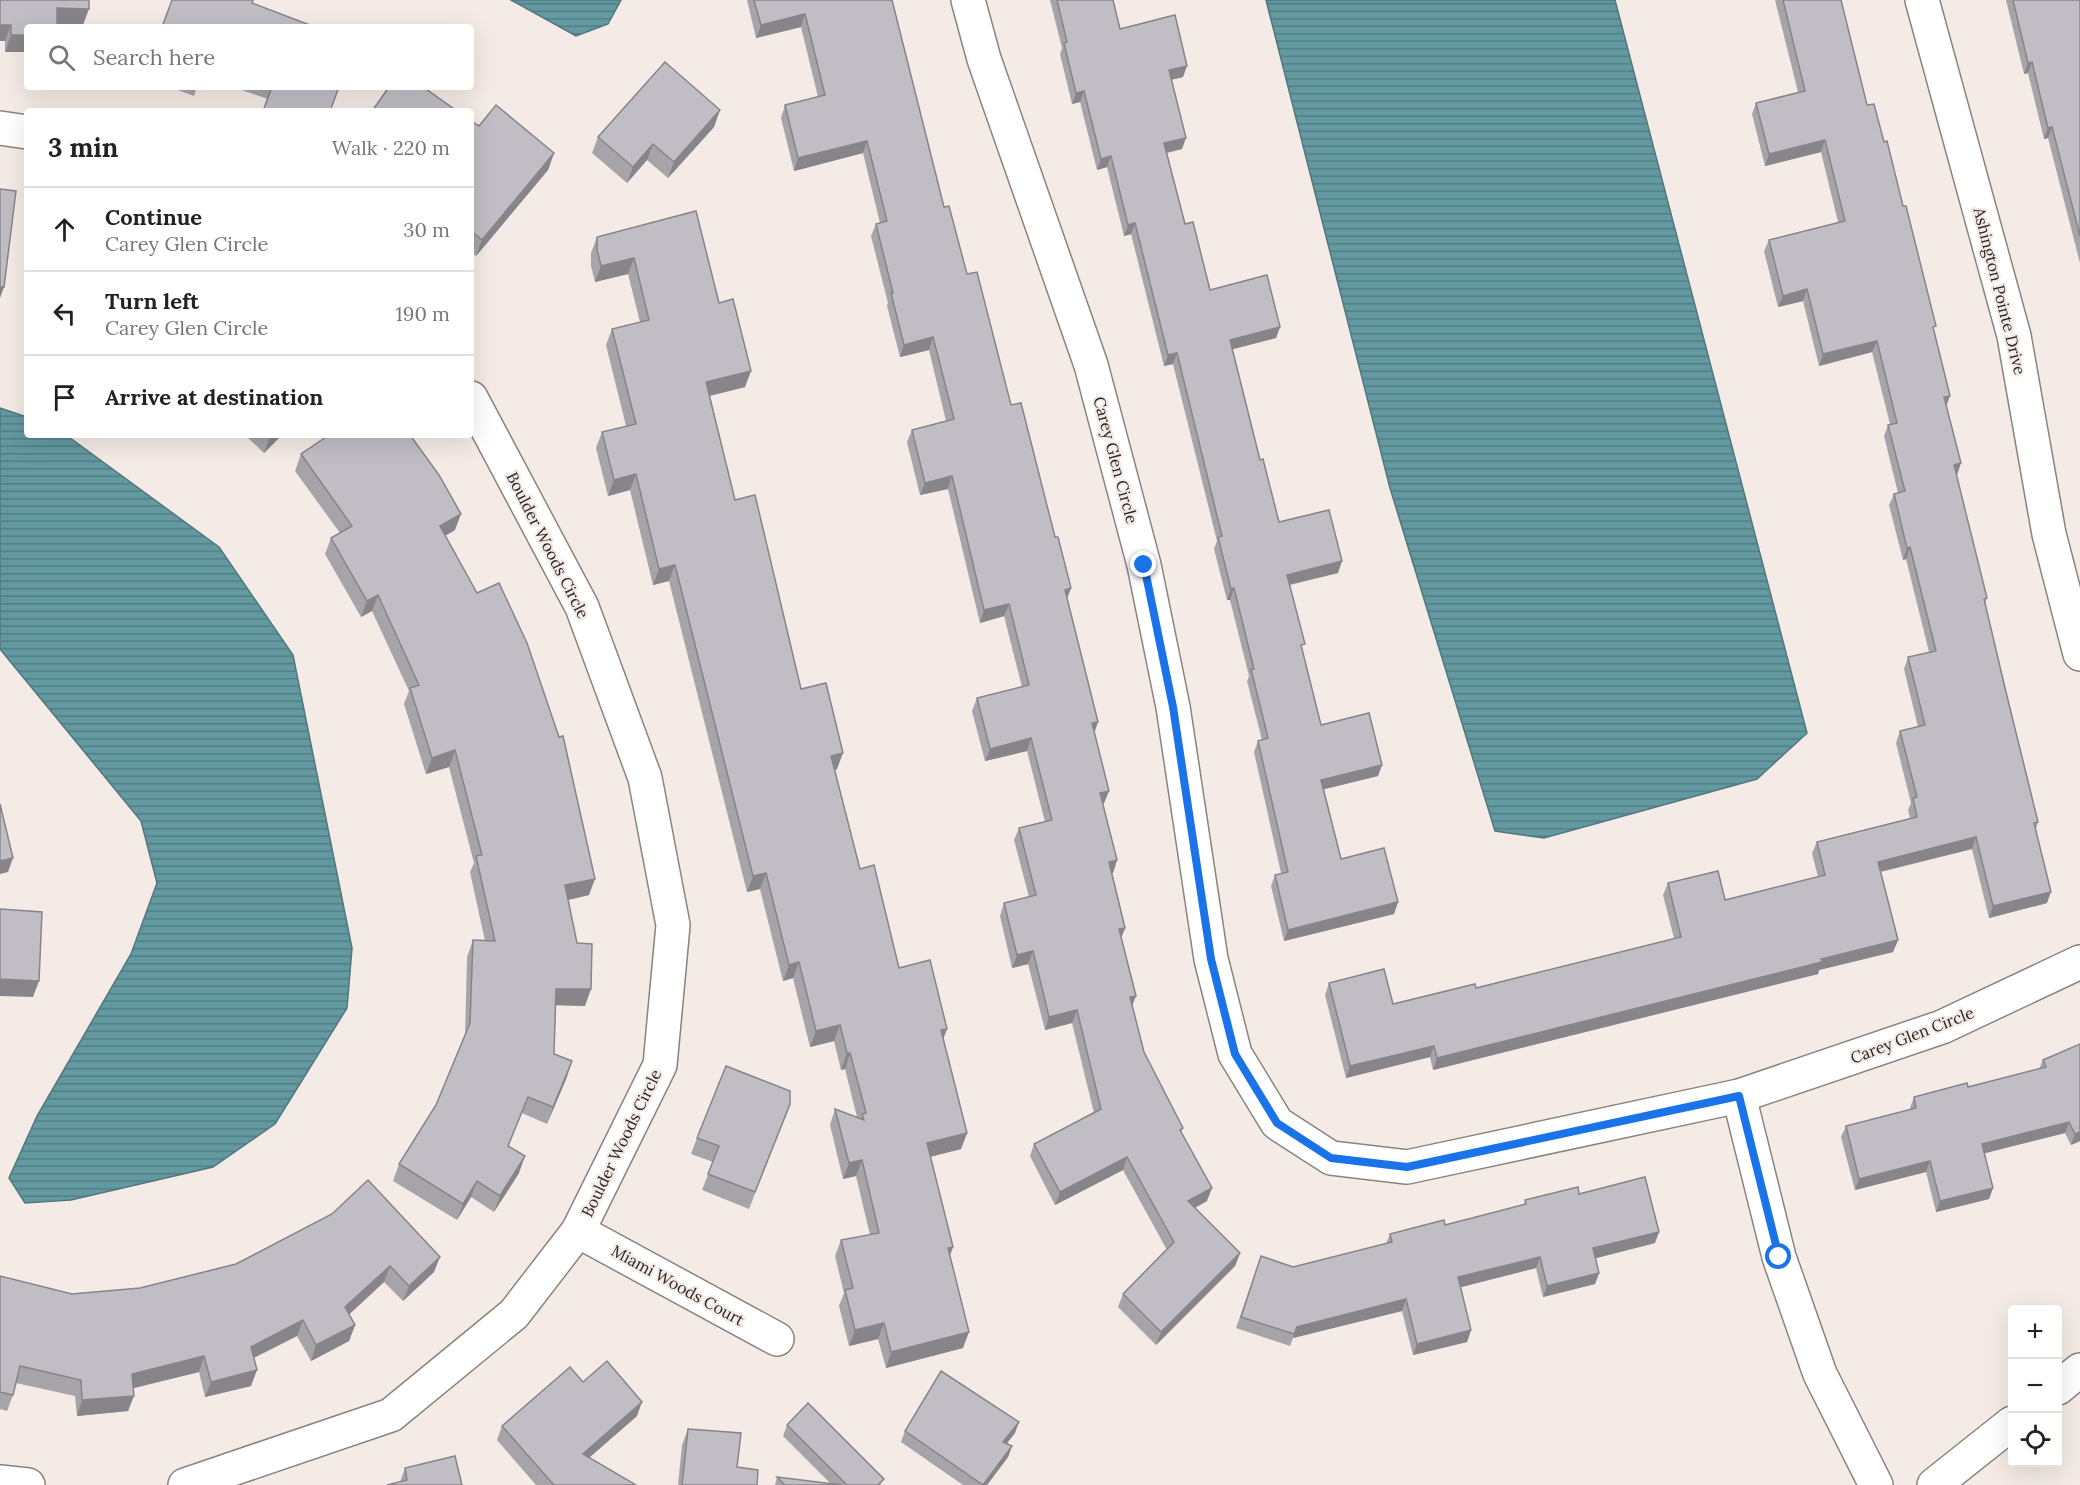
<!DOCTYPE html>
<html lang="en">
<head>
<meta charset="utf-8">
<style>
	body { margin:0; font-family:Lora,serif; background:#f6f6f6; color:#222 }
	.controls { position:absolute; right:18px; bottom:18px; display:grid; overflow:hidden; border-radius:6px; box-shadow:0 6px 24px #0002 }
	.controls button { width:54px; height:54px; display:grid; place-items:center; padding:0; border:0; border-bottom:2px solid #e0e0e0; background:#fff; color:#222; font:30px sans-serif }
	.stop { position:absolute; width:18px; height:18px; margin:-14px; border:4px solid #1a73e8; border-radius:50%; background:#fff }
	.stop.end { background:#1a73e8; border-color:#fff; box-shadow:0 2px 6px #0008 }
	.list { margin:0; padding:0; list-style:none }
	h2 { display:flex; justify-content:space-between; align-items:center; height:78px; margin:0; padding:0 24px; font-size:26px }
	h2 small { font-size:20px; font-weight:400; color:#767676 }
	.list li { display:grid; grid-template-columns:39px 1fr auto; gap:18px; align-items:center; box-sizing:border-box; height:84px; padding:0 24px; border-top:2px solid #e0e0e0 }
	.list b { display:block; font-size:22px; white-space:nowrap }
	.list p { margin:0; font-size:20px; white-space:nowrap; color:#767676 }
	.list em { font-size:20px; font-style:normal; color:#767676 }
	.icon { flex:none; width:33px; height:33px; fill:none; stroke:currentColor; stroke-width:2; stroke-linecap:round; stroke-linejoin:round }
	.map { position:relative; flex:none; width:2080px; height:1485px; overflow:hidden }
	.search { position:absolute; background:#fff; box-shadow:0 6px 24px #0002; left:24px; top:24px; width:450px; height:66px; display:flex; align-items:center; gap:15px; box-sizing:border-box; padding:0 21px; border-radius:6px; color:#767676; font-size:22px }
	.panel { position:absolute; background:#fff; box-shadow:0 6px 24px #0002; left:24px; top:108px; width:450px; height:330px; border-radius:6px }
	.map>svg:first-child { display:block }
	.water { fill:url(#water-rules); stroke:#52777c; stroke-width:1.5 }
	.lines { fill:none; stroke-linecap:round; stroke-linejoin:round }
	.minor-casing { stroke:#8b837e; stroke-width:36 }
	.minor { stroke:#fff; stroke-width:33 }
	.wall { fill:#a6a3a9 }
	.shaded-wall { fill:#87848a }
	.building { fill:#c1bdc5; stroke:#87848a; stroke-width:1.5 }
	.route { stroke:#1a73e8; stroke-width:8 }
	.labels { text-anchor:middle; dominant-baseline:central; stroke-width:4.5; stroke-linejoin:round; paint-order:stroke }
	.street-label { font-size:16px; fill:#292624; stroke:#f4ebe6 }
</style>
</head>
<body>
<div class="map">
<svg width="2080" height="1485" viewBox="0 0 2080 1485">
	<defs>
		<pattern id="water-rules" width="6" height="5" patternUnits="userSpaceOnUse" patternTransform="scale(1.5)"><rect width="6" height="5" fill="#639aa1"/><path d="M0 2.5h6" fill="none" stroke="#527d83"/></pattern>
	</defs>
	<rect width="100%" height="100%" fill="#f4ebe6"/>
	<g class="water">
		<polygon points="511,0 621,0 608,24 576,36"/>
		<polygon points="1266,0 1615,0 1807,733 1757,779 1544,838 1495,831 1390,488"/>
		<polygon points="0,408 27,417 27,435 66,435 219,547 293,655 352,948 347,1008 275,1124 213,1167 71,1200 25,1203 9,1178 37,1116 131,954 157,883 141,821 0,649"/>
	</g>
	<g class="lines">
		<g class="minor-casing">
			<g id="minor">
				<polyline points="968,0 984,59 1091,365 1144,565 1173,707 1211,959 1235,1054 1277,1123 1331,1158 1407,1167 1739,1096 1942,1027 2080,962"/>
				<polyline points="1922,0 2014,336 2049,534 2080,654"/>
				<polyline points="0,128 27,132"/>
				<polyline points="1739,1096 1779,1257 1820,1374 1876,1485"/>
				<polyline points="578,1231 777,1339"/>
				<polyline points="2058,1388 2080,1370"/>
				<polyline points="0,1482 28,1485"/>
				<polyline points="185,1485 391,1415 514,1314 578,1231 660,1065 673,925 645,778 582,607 471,398"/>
				<polyline points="1934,1485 2012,1423"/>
			</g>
		</g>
		<use href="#minor" class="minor"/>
	</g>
	<g class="wall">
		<polygon points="0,0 83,25 57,25 5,52 5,41"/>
		<polygon points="747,0 892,0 944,207 1011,405 1055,537 1071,588 1067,598 1094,732 1109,791 1104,803 1103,804 1117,860 1113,873 1111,873 1125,928 1121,938 1136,996 1132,1006 1144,1052 1183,1128 1181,1133 1207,1201 1195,1208 1240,1253 1235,1266 1156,1345 1118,1307 1123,1294 1167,1250 1123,1170 1055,1205 1030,1156 1034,1144 1094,1113 1072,1023 1045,1030 1028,964 1012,968 1000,916 1004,903 1029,897 1014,840 1019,828 1045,822 1027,751 985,761 972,711 977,698 1022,687 1004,616 980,623 948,489 920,495 907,442 912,430 946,421 929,350 900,357 887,306 888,303 871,236 876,224 880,223 863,153 794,171 781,118 785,105 818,97 801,27 756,38"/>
		<polygon points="1050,0 1113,0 1120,29 1183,77 1171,80 1182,149 1167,153 1185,224 1210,290 1280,327 1276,338 1232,349 1260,460 1279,522 1338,573 1290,585 1302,649 1321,725 1382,765 1378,776 1324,789 1341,859 1398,902 1394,914 1284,941 1271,886 1275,875 1281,873 1254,752 1258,741 1262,740 1247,681 1249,676 1230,600 1227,600 1214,549 1217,541 1173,364 1164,366 1131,234 1124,236 1107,167 1097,170 1080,102 1072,104 1060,54 1062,48"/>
		<polygon points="1775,0 1841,0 1867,105 1884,142 1934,331 1947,406 1956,475 1987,598 1985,604 2038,822 2036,829 2047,903 1989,918 1972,849 1881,872 1898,940 1893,952 1819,970 1818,974 1433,1070 1430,1057 1346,1078 1325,995 1329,983 1393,1004 1476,988 1674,938 1663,895 1668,883 1725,900 1818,877 1812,853 1817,842 1910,818 1908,810 1911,803 1896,743 1900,731 1918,727 1904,669 1908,657 1929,652 1906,559 1903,560 1889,505 1894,494 1898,493 1884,436 1888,425 1890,424 1872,352 1819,366 1803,301 1778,307 1764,251 1769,240 1838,222 1821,152 1765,166 1752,114 1756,103 1798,92"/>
		<polygon points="2006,0 2080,0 2080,263 2048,138 2044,139 2028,73 2024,74"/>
		<polygon points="170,87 197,87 194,96"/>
		<polygon points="233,87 339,87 330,111 263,111 268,99"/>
		<polygon points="471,121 479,126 554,153 548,170 476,256 471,252"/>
		<polygon points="714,127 668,178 647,160 627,183 592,153 598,137"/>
		<polygon points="597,237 719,303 745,387 710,396 735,500 801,689 837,769 835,770 860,869 899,968 943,1038 967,1133 961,1149 930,1157 953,1247 950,1255 963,1348 886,1368 878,1339 849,1346 839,1306 844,1293 835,1256 841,1240 870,1235 856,1176 843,1179 830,1125 835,1109 857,1117 845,1069 841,1070 834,1041 810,1047 793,978 783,981 760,889 747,892 669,581 653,585 630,490 608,496 596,448 602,432 626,426 606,345 612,329 640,322 628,274 595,282 591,266 591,253"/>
		<polygon points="245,435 282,435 264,453"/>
		<polygon points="301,454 455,530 445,536 589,895 568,900 585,1006 556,1005 554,1054 567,1077 547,1124 522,1113 508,1146 519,1173 494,1212 471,1197 457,1220 393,1181 399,1164 436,1105 465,1037 467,957 473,940 485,941 470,872 474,863 449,767 426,774 404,704 409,691 372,611 361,617 325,554 331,538 340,533 295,471"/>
		<polygon points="2080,1044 2080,1141 2071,1145 2065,1133 1984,1153 1993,1188 1989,1199 1936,1212 1926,1172 1855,1190 1841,1137 1846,1126 1910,1110 1910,1108 1914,1097 1968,1087 2039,1069 2043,1060"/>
		<polygon points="790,1104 749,1209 702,1190 713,1162 691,1154 697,1138"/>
		<polygon points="1579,1194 1655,1243 1595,1258 1599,1273 1595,1284 1543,1297 1536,1268 1460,1287 1471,1330 1467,1342 1413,1355 1402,1311 1293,1338 1290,1346 1236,1328 1261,1256 1293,1267 1386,1244 1390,1234 1445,1225 1524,1205 1525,1200"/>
		<polygon points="332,1214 434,1272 403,1301 384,1282 349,1314 355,1325 349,1341 311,1361 297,1336 254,1358 251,1386 205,1397 199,1372 133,1388 128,1411 77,1416 75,1396 16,1383 13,1395 7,1411 0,1409 0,1276 72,1294 140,1288 236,1264"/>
		<polygon points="583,1382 637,1416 589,1458 636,1485 536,1485 497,1440 502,1426"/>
		<polygon points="787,1425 882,1485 775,1485 777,1477 831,1484 783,1436"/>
		<polygon points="688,1429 737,1467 757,1485 678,1485 682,1445"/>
		<polygon points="905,1431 1015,1433 1007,1443 1012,1446 1008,1457 987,1485 963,1485 901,1442"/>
		<polygon points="405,1468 462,1485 400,1482"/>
	</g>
	<g class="shaded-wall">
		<polygon points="57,8 89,9 83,25 51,25"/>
		<polygon points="805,14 801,27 756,38 761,25"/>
		<polygon points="0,25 11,25 5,41 0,41"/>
		<polygon points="11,35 27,35 27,52 5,52"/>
		<polygon points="2032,62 2028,73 2024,74 2028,63"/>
		<polygon points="1187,66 1183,77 1165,81 1169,70"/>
		<polygon points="1084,91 1080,102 1072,104 1076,93"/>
		<polygon points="720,110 714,127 668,178 674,162"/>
		<polygon points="2052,127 2048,138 2044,139 2048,128"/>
		<polygon points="1186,138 1182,149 1160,154 1164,143"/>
		<polygon points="1825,140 1821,152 1765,166 1769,154"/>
		<polygon points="867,141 863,153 794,171 798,158"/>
		<polygon points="653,144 647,160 627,183 633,167"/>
		<polygon points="554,153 548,170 476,256 482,240"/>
		<polygon points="1111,156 1107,167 1097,170 1101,159"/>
		<polygon points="1135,223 1131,234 1124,236 1128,225"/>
		<polygon points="634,258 628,274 595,282 601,266"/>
		<polygon points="0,287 4,287 0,298"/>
		<polygon points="1807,289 1803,301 1778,307 1783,296"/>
		<polygon points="1280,327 1276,338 1226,351 1230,340"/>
		<polygon points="933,337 929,350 900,357 904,345"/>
		<polygon points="1877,341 1872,352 1819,366 1823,354"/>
		<polygon points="1177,353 1173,364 1164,366 1168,355"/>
		<polygon points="751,371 745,387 700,398 706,382"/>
		<polygon points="1950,396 1946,407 1944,397"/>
		<polygon points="272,435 282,435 264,453 270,437"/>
		<polygon points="1961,463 1957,475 1954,465"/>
		<polygon points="636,474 630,490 608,496 614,480"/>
		<polygon points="952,476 948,489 920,495 925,483"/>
		<polygon points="461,514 455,530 434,542 440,526"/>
		<polygon points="1910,547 1906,559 1903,560 1907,548"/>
		<polygon points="1342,561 1338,573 1283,586 1287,575"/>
		<polygon points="675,565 669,581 653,585 659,569"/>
		<polygon points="1071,588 1066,601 1065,590"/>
		<polygon points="1234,588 1230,600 1227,600 1231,589"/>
		<polygon points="378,595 372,611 361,617 367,601"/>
		<polygon points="1009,604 1004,616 980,623 984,610"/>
		<polygon points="1098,722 1094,734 1092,723"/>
		<polygon points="1031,738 1027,751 985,761 990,749"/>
		<polygon points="455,750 449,767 426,774 432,758"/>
		<polygon points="843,753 837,769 826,772 831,756"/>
		<polygon points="1382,765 1378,776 1317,791 1321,780"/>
		<polygon points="1109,791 1104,803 1096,805 1100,793"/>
		<polygon points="1976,837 1972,849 1874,873 1878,862"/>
		<polygon points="13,858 8,872 0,874 0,861"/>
		<polygon points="1117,860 1113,873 1104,875 1109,862"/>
		<polygon points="766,873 760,889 747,892 753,876"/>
		<polygon points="595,879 589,895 559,902 565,885"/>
		<polygon points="2051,892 2047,903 1989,918 1993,906"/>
		<polygon points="1398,902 1394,914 1284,941 1288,930"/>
		<polygon points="1125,928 1120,941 1119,929"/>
		<polygon points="1898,940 1893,952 1819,970 1818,974 1433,1070 1437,1058"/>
		<polygon points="1033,951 1028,964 1012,968 1017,955"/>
		<polygon points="799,962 793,978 783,981 789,965"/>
		<polygon points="0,979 39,981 33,997 0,996"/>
		<polygon points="556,989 591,989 585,1006 550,1005"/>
		<polygon points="1136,996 1131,1008 1130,997"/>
		<polygon points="1077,1010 1072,1023 1045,1030 1049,1017"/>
		<polygon points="840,1025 834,1041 810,1047 816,1031"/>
		<polygon points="947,1029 941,1045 941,1030"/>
		<polygon points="1434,1046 1430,1057 1346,1078 1350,1066"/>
		<polygon points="847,1053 850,1053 845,1069 841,1070"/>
		<polygon points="572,1061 567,1077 547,1124 553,1107"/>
		<polygon points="2069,1122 2065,1133 1978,1155 1982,1144"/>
		<polygon points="2080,1132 2080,1141 2071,1145 2075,1134"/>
		<polygon points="967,1133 961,1149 921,1159 927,1143"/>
		<polygon points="525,1156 519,1173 494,1212 500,1196"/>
		<polygon points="1127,1157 1123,1170 1055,1205 1060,1192"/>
		<polygon points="862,1160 856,1176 843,1179 849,1163"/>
		<polygon points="1930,1161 1926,1172 1855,1190 1859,1179"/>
		<polygon points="477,1181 471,1197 457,1220 463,1204"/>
		<polygon points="1212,1188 1207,1201 1183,1214 1188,1201"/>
		<polygon points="1993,1188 1989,1199 1936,1212 1940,1201"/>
		<polygon points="1659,1232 1655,1243 1589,1260 1593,1248"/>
		<polygon points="953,1247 947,1263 948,1248"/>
		<polygon points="1240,1253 1235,1266 1156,1345 1161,1332"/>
		<polygon points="440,1257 434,1272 403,1301 409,1286"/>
		<polygon points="1540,1257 1536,1268 1454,1289 1458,1277"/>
		<polygon points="390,1266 384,1282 340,1323 345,1307"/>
		<polygon points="1599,1273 1595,1284 1543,1297 1547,1286"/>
		<polygon points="1406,1299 1402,1311 1293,1338 1297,1327"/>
		<polygon points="303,1320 297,1336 245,1362 251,1347"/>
		<polygon points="884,1323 878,1339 849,1346 855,1330"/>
		<polygon points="355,1325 349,1341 311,1361 316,1345"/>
		<polygon points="1471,1330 1467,1342 1413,1355 1417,1344"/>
		<polygon points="969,1332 963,1348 886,1368 891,1352"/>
		<polygon points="204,1356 199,1372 126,1390 132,1374"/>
		<polygon points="257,1370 251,1386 205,1397 211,1382"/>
		<polygon points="134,1396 128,1411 77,1416 82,1400"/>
		<polygon points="642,1402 637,1416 577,1468 583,1454"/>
		<polygon points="1019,1422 1015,1433 999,1453 1003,1442"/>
		<polygon points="1012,1446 1008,1457 987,1485 983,1485"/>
	</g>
	<g class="building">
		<polygon points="0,0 89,0 89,9 57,8 57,27 27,27 27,35 11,35 11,25 0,25"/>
		<polygon points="172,0 253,0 252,3 315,27 162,27"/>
		<polygon points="754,0 892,0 944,207 949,206 967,274 977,272 1011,405 1021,403 1055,537 1058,537 1071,588 1065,590 1098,722 1092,723 1109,791 1100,793 1117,860 1109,862 1125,928 1119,929 1136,996 1130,997 1144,1052 1183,1128 1180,1130 1212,1188 1188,1201 1240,1253 1161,1332 1123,1294 1174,1242 1127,1157 1060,1192 1034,1144 1101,1109 1077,1010 1049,1017 1033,951 1017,955 1004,903 1036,895 1019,828 1052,820 1031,738 990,749 977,698 1029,685 1009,604 984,610 952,476 925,483 912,430 954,419 933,337 904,345 891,293 893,293 876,224 887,221 867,141 798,158 785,105 825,95 805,14 761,25"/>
		<polygon points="1057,0 1113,0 1120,29 1175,15 1187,66 1169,70 1186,138 1164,143 1185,224 1193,222 1210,290 1267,275 1280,327 1230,340 1260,460 1263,459 1279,522 1329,510 1342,561 1287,575 1305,644 1301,645 1321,725 1369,713 1382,765 1321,780 1341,859 1384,848 1398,902 1288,930 1275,875 1288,872 1258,741 1268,738 1251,669 1254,669 1234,588 1231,589 1218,537 1222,536 1177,353 1168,355 1135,223 1128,225 1111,156 1101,159 1084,91 1076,93 1064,43 1067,42"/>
		<polygon points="1783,0 1841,0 1867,105 1874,104 1884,142 1887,141 1903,206 1906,206 1936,326 1933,327 1950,396 1944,397 1961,463 1954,465 1987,598 1984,599 2005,688 2038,822 2034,823 2051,892 1993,906 1976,837 1878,862 1898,940 1821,959 1822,962 1437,1058 1434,1046 1350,1066 1329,983 1384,969 1393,1004 1475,984 1476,988 1681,937 1668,883 1718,871 1725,900 1825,875 1817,842 1917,817 1913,798 1917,797 1900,731 1925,725 1908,657 1936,651 1910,547 1907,548 1894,494 1905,491 1888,425 1897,423 1877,341 1823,354 1807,289 1783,296 1769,240 1845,221 1825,140 1769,154 1756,103 1805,91"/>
		<polygon points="2013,0 2080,0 2080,236 2052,127 2048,128 2032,62 2028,63"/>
		<polygon points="665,62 720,110 674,162 653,144 633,167 598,137"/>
		<polygon points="272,87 339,87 330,111 263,111"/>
		<polygon points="389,87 423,87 457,111 372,111"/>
		<polygon points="496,105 554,153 482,240 471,231 471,121 479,126"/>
		<polygon points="0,189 16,191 4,287 0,287"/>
		<polygon points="696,211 719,303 733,299 751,371 706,382 735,500 755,495 801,689 826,683 843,753 831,756 860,869 874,865 899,968 930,960 947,1029 941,1030 967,1133 927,1143 953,1247 948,1248 969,1332 891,1352 884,1323 855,1330 845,1290 853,1288 841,1240 879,1233 862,1160 849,1163 835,1109 864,1120 862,1114 866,1113 850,1053 847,1053 840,1025 816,1031 799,962 789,965 766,873 753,876 675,565 659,569 636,474 614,480 602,432 636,424 612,329 649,320 634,258 601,266 597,249 597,237"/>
		<polygon points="329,435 410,435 439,475 461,514 440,526 477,593 499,583 527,643 559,737 563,736 595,879 565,885 577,943 592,944 591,989 556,989 554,1054 572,1061 553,1107 528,1097 508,1146 525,1156 500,1196 477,1181 463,1204 399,1164 436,1105 470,1023 473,940 495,941 476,856 482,855 455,750 432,758 410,688 419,685 378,595 367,601 331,538 352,526 301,454"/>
		<polygon points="0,804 13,858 0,861"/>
		<polygon points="0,909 42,912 39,981 0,979"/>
		<polygon points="2080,1044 2080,1132 2075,1134 2069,1122 1982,1144 1993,1188 1940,1201 1930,1161 1859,1179 1846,1126 1916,1108 1914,1097 1967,1083 1968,1087 2046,1067 2043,1060"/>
		<polygon points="726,1066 790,1091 790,1104 755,1192 708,1174 719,1146 697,1138"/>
		<polygon points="1645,1177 1659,1232 1593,1248 1599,1273 1547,1286 1540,1257 1458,1277 1471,1330 1417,1344 1406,1299 1297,1327 1294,1334 1241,1317 1261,1256 1293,1267 1392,1242 1390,1234 1444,1220 1445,1225 1526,1204 1525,1200 1578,1187 1579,1194"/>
		<polygon points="368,1180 440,1257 409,1286 390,1266 345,1307 355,1325 316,1345 303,1320 251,1347 257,1370 211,1382 204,1356 132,1374 134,1396 82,1400 81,1380 20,1366 13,1395 0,1392 0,1276 72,1294 140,1288 236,1264 332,1214"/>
		<polygon points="607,1361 642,1402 583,1454 636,1485 554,1485 502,1426 570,1367 583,1382"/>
		<polygon points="941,1371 1019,1422 1003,1442 1012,1446 983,1485 905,1431"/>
		<polygon points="808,1403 884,1479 878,1485 847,1485 787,1425"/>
		<polygon points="688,1429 741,1433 737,1467 758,1470 757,1485 682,1485"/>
		<polygon points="455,1456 462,1485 387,1485 407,1480 405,1468"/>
		<polygon points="777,1477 842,1485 785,1485"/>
	</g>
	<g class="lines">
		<polyline class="route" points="1144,565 1173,707 1211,959 1235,1054 1277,1123 1331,1158 1407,1167 1739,1096 1779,1257"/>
	</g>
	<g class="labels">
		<g class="street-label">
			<text transform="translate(2000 291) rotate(76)">Ashington Pointe Drive</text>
			<text transform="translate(1116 460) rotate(75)">Carey Glen Circle</text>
			<text transform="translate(548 545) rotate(63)">Boulder Woods Circle</text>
			<text transform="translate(1912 1035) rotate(-21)">Carey Glen Circle</text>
			<text transform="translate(621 1143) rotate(-64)">Boulder Woods Circle</text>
			<text transform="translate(678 1285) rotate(29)">Miami Woods Court</text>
		</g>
	</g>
</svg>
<div class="controls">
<button>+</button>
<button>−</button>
<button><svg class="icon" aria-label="locate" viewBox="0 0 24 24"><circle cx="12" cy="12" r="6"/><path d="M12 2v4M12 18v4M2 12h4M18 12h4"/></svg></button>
</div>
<div class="stop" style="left:1779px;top:1257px"></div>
<div class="stop end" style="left:1144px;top:565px"></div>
<div class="search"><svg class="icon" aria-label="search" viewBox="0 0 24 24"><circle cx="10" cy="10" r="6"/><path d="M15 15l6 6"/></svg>Search here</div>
<section class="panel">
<h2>3 min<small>Walk · 220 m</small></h2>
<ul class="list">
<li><svg class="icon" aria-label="ahead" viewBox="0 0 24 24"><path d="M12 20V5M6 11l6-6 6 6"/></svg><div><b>Continue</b><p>Carey Glen Circle</p></div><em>30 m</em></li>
<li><svg class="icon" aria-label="left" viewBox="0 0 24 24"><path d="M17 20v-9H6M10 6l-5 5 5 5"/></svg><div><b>Turn left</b><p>Carey Glen Circle</p></div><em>190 m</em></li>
<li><svg class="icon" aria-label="arrive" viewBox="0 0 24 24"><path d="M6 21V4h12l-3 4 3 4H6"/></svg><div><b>Arrive at destination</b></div></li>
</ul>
</section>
</div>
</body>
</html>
